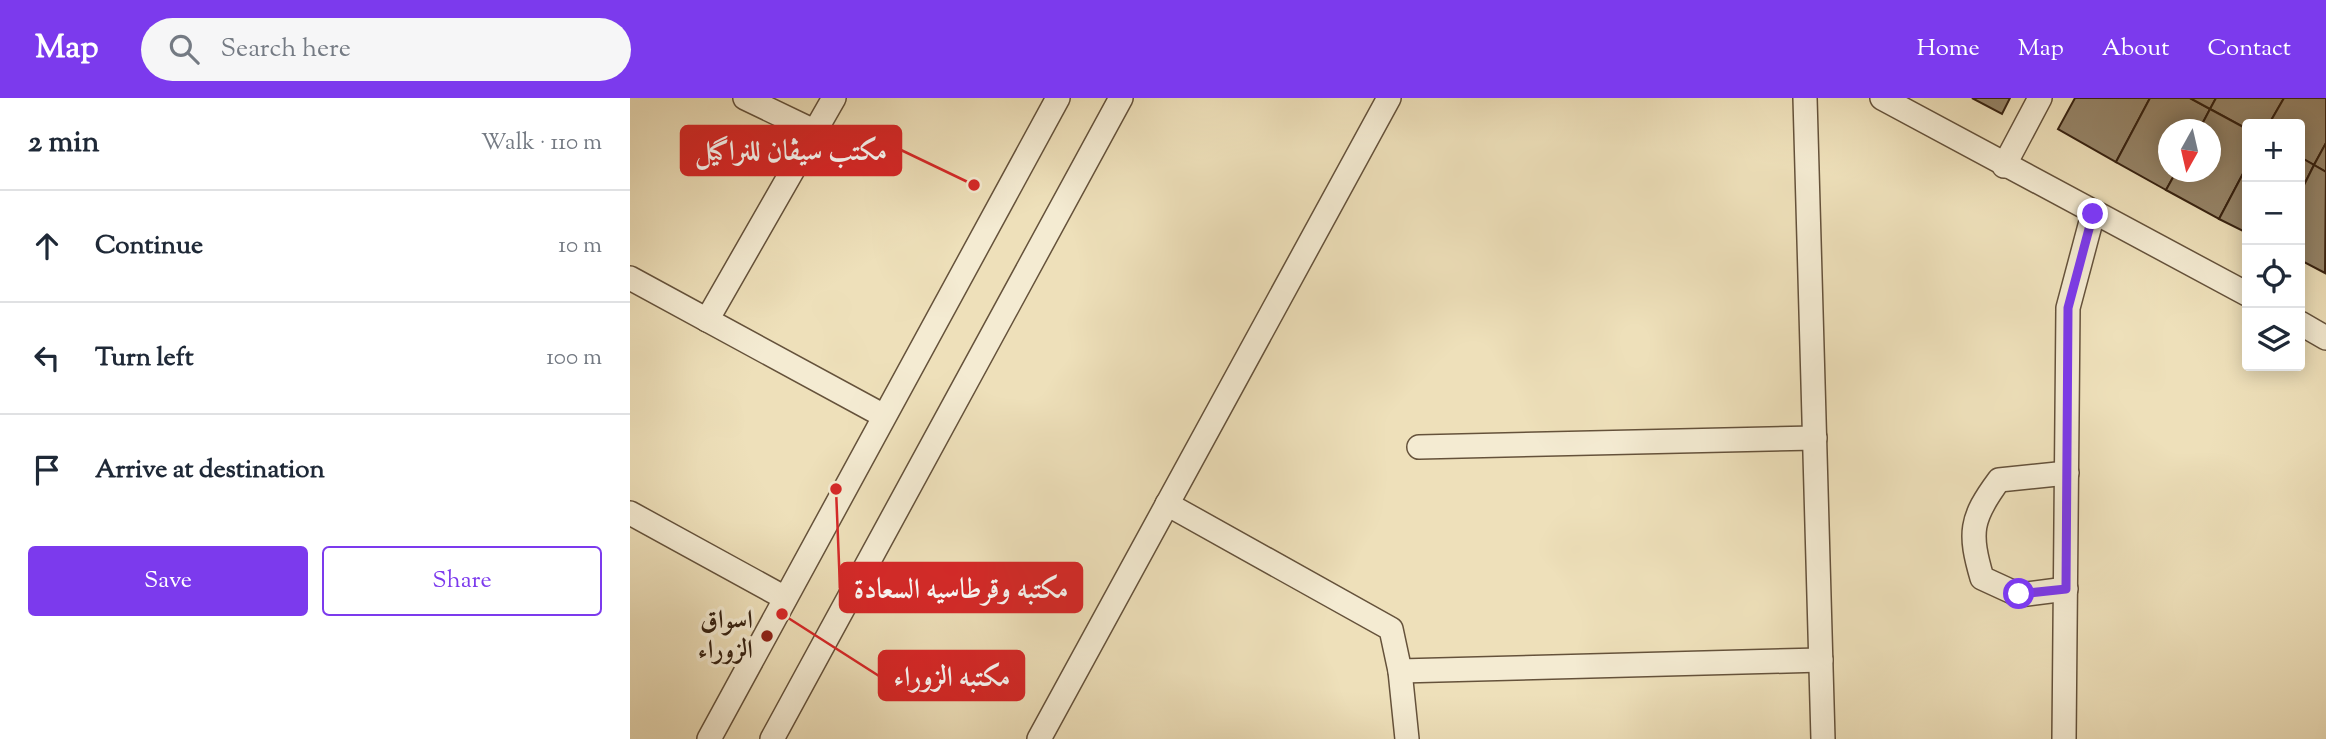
<!DOCTYPE html>
<html lang="en">
<head>
<meta charset="utf-8">
<style>
	body { margin:0; font-family:"Sorts Mill Goudy",Amiri,serif; background:#f6f6f7; color:#1f2937 }
	.controls { position:absolute; right:21px; top:21px; display:grid; overflow:hidden; border-radius:7px; box-shadow:0 4px 18px #0003 }
	.controls button { width:63px; height:63px; display:grid; place-items:center; padding:0; border:0; border-bottom:2px solid #e0e1e3; background:#fff; color:#1f2937; font:35px sans-serif }
	.compass { position:absolute; left:1528px; top:21px; width:63px; height:63px; border-radius:50%; background:#fff; box-shadow:0 4px 18px #0003; rotate:188deg }
	.stop { position:absolute; width:21px; height:21px; margin:-16px; border:5px solid #7c3aed; border-radius:50%; background:#fff }
	.stop.end { background:#7c3aed; border-color:#fff; box-shadow:0 2px 7px #0008 }
	.list { margin:0; padding:0; list-style:none }
	h2 { display:flex; justify-content:space-between; align-items:center; height:91px; margin:0; padding:0 28px; font-size:30px }
	h2 small { font-size:23px; font-weight:400; color:#747a83 }
	.list li { display:grid; grid-template-columns:46px 1fr auto; gap:21px; align-items:center; box-sizing:border-box; height:112px; padding:0 28px; border-top:2px solid #e0e1e3 }
	.list b { display:block; font-size:26px; white-space:nowrap }
	.list em { font-size:23px; font-style:normal; color:#747a83 }
	.actions { display:flex; gap:14px; padding:21px 28px }
	.actions a { flex:1; padding:16px 0; border:2px solid #7c3aed; border-radius:7px; text-align:center; font-size:24px; color:#7c3aed }
	.actions .main { background:#7c3aed; color:#fff }
	.icon { flex:none; width:38px; height:38px; fill:none; stroke:currentColor; stroke-width:2; stroke-linecap:round; stroke-linejoin:round }
	.map { position:relative; flex:none; width:1696px; height:641px; overflow:hidden }
	header { display:flex; align-items:center; gap:42px; box-sizing:border-box; height:98px; padding:0 35px; background:#7c3aed; color:#fff }
	header strong { font-size:33px }
	nav { display:flex; gap:38px; margin-inline-start:auto; font-size:24px }
	.search { width:490px; height:63px; background:#f6f6f7; display:flex; align-items:center; gap:18px; box-sizing:border-box; padding:0 24px; border-radius:38px; color:#747a83; font-size:26px }
	main { display:flex }
	aside { flex:1; background:#fff }
	.map>svg:first-child { display:block }
	.building { fill:#968569; stroke:#372211; stroke-width:2 }
	.lines { fill:none; stroke-linecap:round; stroke-linejoin:round }
	.minor-casing { stroke:#65523b; stroke-width:26 }
	.minor { stroke:#f4ebd2; stroke-width:23 }
	.route { stroke:#7c3aed; stroke-width:9 }
	.poi-dot { fill:#8f2418; stroke:#f4ebd2; stroke-width:2.5 }
	.labels { text-anchor:middle; dominant-baseline:central; stroke-width:7; stroke-linejoin:round; paint-order:stroke }
	.poi-label { font-size:26px; font-weight:bold; fill:#372211; stroke:#f4ebd2; text-anchor:end }
	.leader { fill:none; stroke:#d62828; stroke-width:2.5 }
	.callout-dot { fill:#d62828; stroke:#f4ebd2; stroke-width:2.5 }
	.callout { fill:#d62828; stroke:#d62828; stroke-width:2.5 }
	.callout-label { font-size:28px; text-anchor:middle; font-weight:bold; fill:#fff }
</style>
</head>
<body>
<header>
<strong>Map</strong>
<div class="search"><svg class="icon" aria-label="search" viewBox="0 0 24 24"><circle cx="10" cy="10" r="6"/><path d="M15 15l6 6"/></svg>Search here</div>
<nav><a>Home</a><a>Map</a><a>About</a><a>Contact</a></nav>
</header>
<main>
<aside>
<h2>2 min<small>Walk · 110 m</small></h2>
<ul class="list">
<li><svg class="icon" aria-label="ahead" viewBox="0 0 24 24"><path d="M12 20V5M6 11l6-6 6 6"/></svg><div><b>Continue</b></div><em>10 m</em></li>
<li><svg class="icon" aria-label="left" viewBox="0 0 24 24"><path d="M17 20v-9H6M10 6l-5 5 5 5"/></svg><div><b>Turn left</b></div><em>100 m</em></li>
<li><svg class="icon" aria-label="arrive" viewBox="0 0 24 24"><path d="M6 21V4h12l-3 4 3 4H6"/></svg><div><b>Arrive at destination</b></div></li>
</ul>
<div class="actions"><a class="main">Save</a><a>Share</a></div>
</aside>
<div class="map">
<svg width="1696" height="641" viewBox="0 0 1696 641">
	<rect width="100%" height="100%" fill="#eee0ba"/>
	<filter id="stains"><feTurbulence type="fractalNoise" baseFrequency=".00286" numOctaves="4"/><feColorMatrix values="0 0 0 0 .2 0 0 0 0 .09 0 0 0 0 .02 0 0 0 .5 -.17"/></filter>
	<radialGradient id="worn" r=".72"><stop offset=".6" stop-color="#630" stop-opacity="0"/><stop offset="1" stop-color="#630" stop-opacity=".3"/></radialGradient>
	<g class="building">
		<polygon points="1342,0 1380,0 1372,16"/>
		<polygon points="1445,0 1520,0 1486,64 1428,31"/>
		<polygon points="1520,0 1560,0 1580,11 1569,32 1538,32 1538,74 1546,74 1536,92 1486,64"/>
		<polygon points="1560,0 1586,0 1580,11"/>
		<polygon points="1586,0 1654,0 1639,26 1617,26 1617,31 1580,11"/>
		<polygon points="1654,0 1696,0 1696,45 1684,67 1670,59 1670,26 1639,26"/>
		<polygon points="1580,11 1617,31 1617,68 1589,121 1536,92 1546,74 1580,74 1580,32 1569,32"/>
		<polygon points="1696,45 1696,74 1684,67"/>
		<polygon points="1670,59 1684,67 1670,95"/>
		<polygon points="1684,67 1696,74 1695,175 1670,162 1670,95"/>
		<polygon points="1617,68 1617,135 1589,121"/>
	</g>
	<g class="lines">
		<g class="minor-casing">
			<g id="minor">
				<polyline points="115,0 186,34"/>
				<polyline points="1175,0 1193,641"/>
				<polyline points="1252,0 1617,196"/>
				<polyline points="1374,68 1410,0"/>
				<polyline points="0,180 254,318"/>
				<polyline points="77,222 204,0"/>
				<polyline points="1670,225 1696,240"/>
				<polyline points="789,349 1185,340"/>
				<polyline points="537,406 761,531 770,573 777,641"/>
				<polyline points="0,415 155,500"/>
				<path d="M1436 491 1389 497 1352 480C1339 435 1340 421 1369 382L1437 375"/>
				<polyline points="770,573 1191,562"/>
				<polyline points="79,641 428,0"/>
				<polyline points="142,641 491,0"/>
				<polyline points="409,641 759,0"/>
				<polyline points="1434,641 1438,210 1463,116"/>
			</g>
		</g>
		<use href="#minor" class="minor"/>
	</g>
	<g class="lines">
		<polyline class="route" points="1389,496 1436,491 1438,210 1463,116"/>
	</g>
	<circle class="poi-dot" cx="137" cy="538" r="7"/>
	<g class="labels">
		<g class="poi-label">
			<text x="123" y="523">اسواق<tspan x="123" dy="30">الزوراء</tspan></text>
		</g>
	</g>
	<path class="leader" d="M344 87L271 52M206 391L210 490M152 516L249 578"/>
	<g class="callout-dot">
		<circle cx="344" cy="87" r="7"/>
		<circle cx="206" cy="391" r="7"/>
		<circle cx="152" cy="516" r="7"/>
	</g>
	<g class="callout">
		<rect x="51" y="28" width="220" height="49" rx="7"/>
		<rect x="210" y="465" width="242" height="49" rx="7"/>
		<rect x="249" y="553" width="145" height="49" rx="7"/>
	</g>
	<g class="callout-label">
		<text x="161" y="62">مكتب سيڤان للنراگيل</text>
		<text x="331" y="500">مكتبه وقرطاسيه السعادة</text>
		<text x="322" y="588">مكتبه الزوراء</text>
	</g>
	<rect width="100%" height="100%" filter="url(#stains)"/>
	<rect width="100%" height="100%" fill="url(#worn)"/>
</svg>
<div class="controls">
<button>+</button>
<button>−</button>
<button><svg class="icon" aria-label="locate" viewBox="0 0 24 24"><circle cx="12" cy="12" r="6"/><path d="M12 2v4M12 18v4M2 12h4M18 12h4"/></svg></button>
<button><svg class="icon" aria-label="layers" viewBox="0 0 24 24"><path d="M12 4l9 5-9 5-9-5zM3 14l9 5 9-5"/></svg></button>
</div>
<svg class="compass" viewBox="-18 -18 36 36"><path d="M0-13l5 13h-10z" fill="#e53935"/><path d="M0 13l5-13h-10z" fill="#747a83"/></svg>
<div class="stop" style="left:1389px;top:496px"></div>
<div class="stop end" style="left:1463px;top:116px"></div>
</div>
</main>
</body>
</html>
